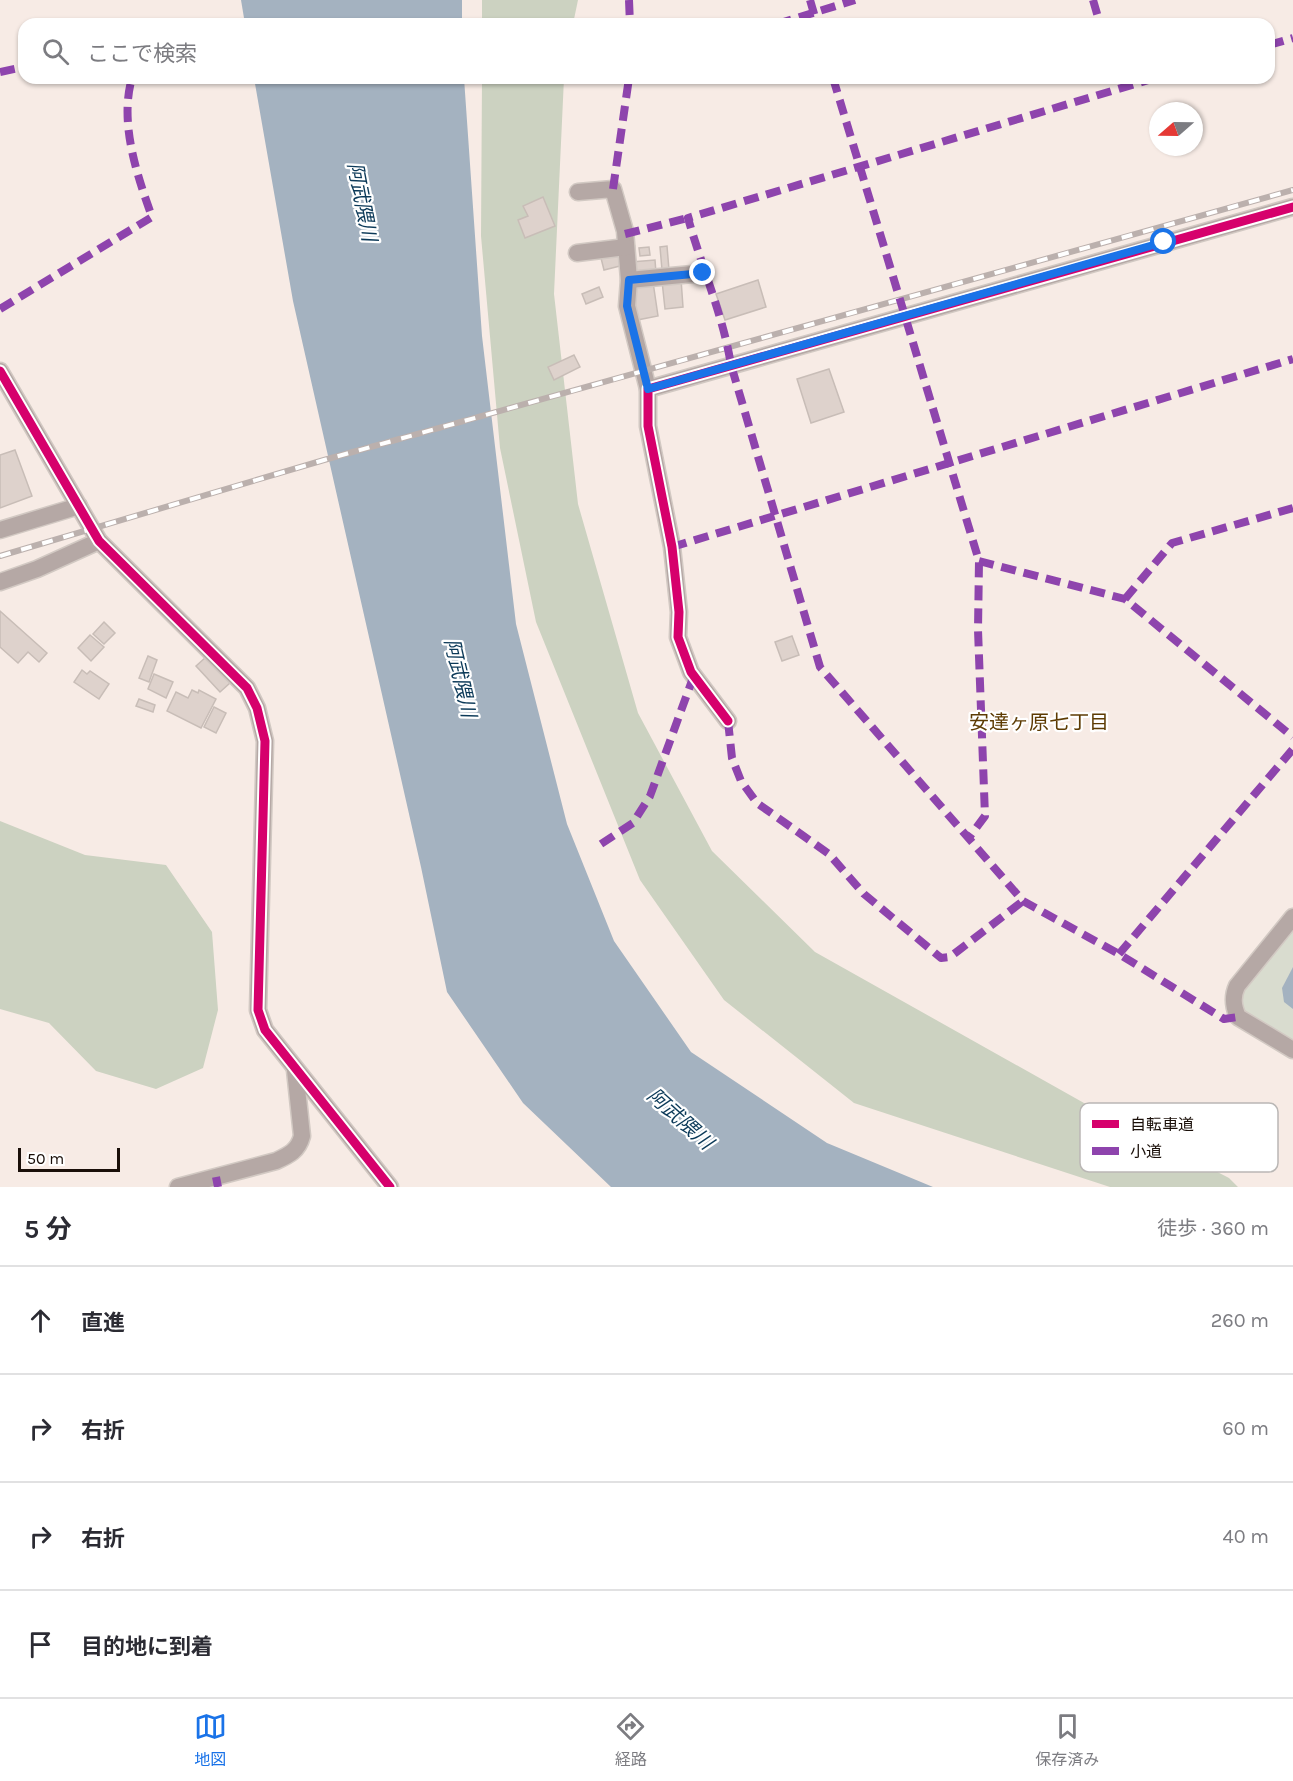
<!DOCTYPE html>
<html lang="ja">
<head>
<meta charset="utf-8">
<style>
	body { margin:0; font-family:Karla,"Noto Sans JP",sans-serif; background:#f2f2f3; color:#2b2b33 }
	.compass { position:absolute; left:1149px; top:102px; width:54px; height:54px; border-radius:50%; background:#fff; box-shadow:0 2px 4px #0004; rotate:250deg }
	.scale { position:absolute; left:18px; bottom:15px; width:102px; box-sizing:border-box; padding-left:6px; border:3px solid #1a0f09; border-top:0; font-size:16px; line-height:21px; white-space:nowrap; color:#1a0f09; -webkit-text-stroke:4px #fff; paint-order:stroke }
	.stop { position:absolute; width:18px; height:18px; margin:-14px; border:4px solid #1a73e8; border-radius:50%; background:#fff }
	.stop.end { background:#1a73e8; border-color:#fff; box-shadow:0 2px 6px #0008 }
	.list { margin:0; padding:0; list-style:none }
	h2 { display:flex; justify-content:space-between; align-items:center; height:78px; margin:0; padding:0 24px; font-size:26px }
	h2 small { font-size:20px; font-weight:400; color:#7c7c81 }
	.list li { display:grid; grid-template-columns:39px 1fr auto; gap:18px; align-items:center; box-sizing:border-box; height:108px; padding:0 24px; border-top:2px solid #e1e1e2 }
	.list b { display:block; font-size:22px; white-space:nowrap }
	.list em { font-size:20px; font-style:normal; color:#7c7c81 }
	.icon { flex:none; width:33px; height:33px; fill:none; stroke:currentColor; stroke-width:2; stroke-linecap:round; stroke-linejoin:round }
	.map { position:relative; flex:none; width:1293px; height:1187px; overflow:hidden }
	.search { position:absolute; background:#fff; box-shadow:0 2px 4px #0004; left:18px; right:18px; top:18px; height:66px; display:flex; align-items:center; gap:15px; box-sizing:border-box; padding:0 21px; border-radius:18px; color:#7c7c81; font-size:22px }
	.sheet { height:510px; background:#fff }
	nav { display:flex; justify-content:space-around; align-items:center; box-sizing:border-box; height:84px; border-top:2px solid #e1e1e2; background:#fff; font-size:16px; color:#7c7c81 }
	nav a { display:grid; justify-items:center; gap:3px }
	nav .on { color:#1a73e8 }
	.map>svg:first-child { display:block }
	.green { fill:#d9dccf }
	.forest { fill:#ccd2c1 }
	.water { fill:#a4b2c0 }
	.building { fill:#ded2cc; stroke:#c8bdb7; stroke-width:1.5 }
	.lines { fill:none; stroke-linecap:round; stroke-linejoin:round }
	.minor-casing { stroke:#d2c9c3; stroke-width:19 }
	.minor { stroke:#b5a8a5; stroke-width:16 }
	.rail-casing { stroke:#bbb0ad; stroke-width:6 }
	.rail { stroke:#fff; stroke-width:4; stroke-dasharray:11; stroke-linecap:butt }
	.quiet { stroke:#8e44ad; stroke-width:8; stroke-dasharray:15 8; stroke-linecap:butt }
	.cycleway-casing { stroke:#fff; stroke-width:13 }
	.cycleway { stroke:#d6006c; stroke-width:9 }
	.route { stroke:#1a73e8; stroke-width:8 }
	.labels { text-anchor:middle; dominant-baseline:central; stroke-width:4.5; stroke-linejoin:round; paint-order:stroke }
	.water-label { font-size:20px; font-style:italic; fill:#0b3958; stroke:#fff }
	.neighbourhood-label { font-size:20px; fill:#5d3b03; stroke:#fff }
	.key { fill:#fff; stroke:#bab7b5; stroke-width:1.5 }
	.key-label { font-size:16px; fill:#1a0f09 }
</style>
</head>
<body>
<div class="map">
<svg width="1293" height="1187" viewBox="0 0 1293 1187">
	<rect width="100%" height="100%" fill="#f7ebe5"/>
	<polygon class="green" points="1293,926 1293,1046 1245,1017 1239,993"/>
	<g class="forest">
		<polygon points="482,0 578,0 573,24 482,24"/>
		<polygon points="482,78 564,78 554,294 578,504 638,713 712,851 815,952 1084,1103 1229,1178 1238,1187 1110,1187 854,1103 724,1000 640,880 536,622 500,448 481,236"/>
		<polygon points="0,821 85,855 166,865 212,932 218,1010 203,1068 156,1089 96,1071 49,1023 0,1009"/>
	</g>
	<g class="water">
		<polygon points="241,0 462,0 462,24 245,24"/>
		<polygon points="254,78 464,78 482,336 516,624 567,824 614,941 691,1052 827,1143 933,1187 611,1187 523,1103 447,992 421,867 293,301"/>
		<polygon points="1293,967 1293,1009 1284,1002 1282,988"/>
	</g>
	<g class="building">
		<polygon points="543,197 555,226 525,238 518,220 528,216 523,206"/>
		<polygon points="667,246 669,270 662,270 660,247"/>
		<polygon points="649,247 650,255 640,256 639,248"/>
		<polygon points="621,254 624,265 604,270 601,258"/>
		<polygon points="655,260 656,273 632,275 631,262"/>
		<polygon points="681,279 683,307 665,309 662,281"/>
		<polygon points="758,280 766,307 725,320 716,294"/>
		<polygon points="653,282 658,316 637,320 632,285"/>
		<polygon points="599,287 603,297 586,304 582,294"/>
		<polygon points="574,355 580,367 554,380 548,367"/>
		<polygon points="829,369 844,412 811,423 797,379"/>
		<polygon points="15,450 32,496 0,508 0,455"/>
		<polygon points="0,611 47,653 39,662 28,652 18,663 0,647"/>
		<polygon points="104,622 115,633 104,644 93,634"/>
		<polygon points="90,635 104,647 91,661 78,648"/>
		<polygon points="792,636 799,655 782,661 775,642"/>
		<polygon points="148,656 157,660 149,682 139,678"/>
		<polygon points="206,657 230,683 220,692 196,666"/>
		<polygon points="82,670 87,674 90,671 109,684 99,699 74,682"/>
		<polygon points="154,674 173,682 166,698 148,689"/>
		<polygon points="192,690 198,693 199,690 216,699 201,728 167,711 176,692 188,698"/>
		<polygon points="139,699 155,705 153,712 136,706"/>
		<polygon points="214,707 226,713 216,733 204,727"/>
	</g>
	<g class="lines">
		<g class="minor-casing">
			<g id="minor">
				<polyline points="578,192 613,189 625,231 629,280 627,306 648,389 648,426 672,547 679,612 678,637 691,672 728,721"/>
				<polyline points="577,253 626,247"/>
				<polyline points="629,280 703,273"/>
				<polyline points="0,371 99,541 247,688 257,708 265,741 258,1010 265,1030 390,1187"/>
				<polyline points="648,389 1293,207"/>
				<polyline points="0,530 79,506"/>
				<polyline points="0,582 37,569 99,541"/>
				<path d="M1293 917 1237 986C1232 997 1233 1006 1238 1017L1293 1050"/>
				<path d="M178 1187 276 1161C289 1155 298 1151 302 1136L295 1070"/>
			</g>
		</g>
		<use href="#minor" class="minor"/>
		<g class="rail-casing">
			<polyline id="rail" points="0,556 324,460 1293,190"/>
		</g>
		<use href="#rail" class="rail"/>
		<g class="quiet">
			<polyline points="629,0 630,24"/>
			<polyline points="810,0 817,24"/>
			<polyline points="1093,0 1100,24"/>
			<polyline points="777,24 855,0"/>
			<polyline points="1269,45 1293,38"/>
			<polyline points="0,72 24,67"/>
			<polyline points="833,78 979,561 978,630 985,816 968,839"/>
			<path d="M1155 78 688 218C702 268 723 315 731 365L820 667 1023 901 1119 954 1224 1019 1238 1017"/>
			<polyline points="613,189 629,78"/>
			<polyline points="625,234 688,218"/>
			<path d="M0 309 152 217C137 175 119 123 132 78"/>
			<polyline points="672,547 1293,359"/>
			<polyline points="979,561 1125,599 1293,737"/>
			<polyline points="1125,599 1172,543 1293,508"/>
			<polyline points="728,721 732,758 741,781 757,803 829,854 864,894 941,958 950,957 1023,901"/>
			<polyline points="601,844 633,823 650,796 694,675"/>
			<polyline points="1119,954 1293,749"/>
			<polyline points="216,1177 218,1187"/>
		</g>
		<g class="cycleway-casing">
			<g id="cycleway">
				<polyline points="0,371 99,541 247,688 257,708 265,741 258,1010 265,1030 390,1187"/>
				<polyline points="728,721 691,672 678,637 679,612 672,547 648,426 648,389 1293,207"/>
			</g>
		</g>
		<use href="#cycleway" class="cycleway"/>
	</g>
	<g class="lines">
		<polyline class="route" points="703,273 629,280 627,306 648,389 1164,242"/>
	</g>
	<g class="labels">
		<g class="water-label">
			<text transform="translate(362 202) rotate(79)">阿武隈川</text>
			<text transform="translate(460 678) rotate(77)">阿武隈川</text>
			<text transform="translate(680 1119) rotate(42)">阿武隈川</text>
		</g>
		<g class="neighbourhood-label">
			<text x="1039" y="722">安達ヶ原七丁目</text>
		</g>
	</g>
	<rect x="1080" y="1103" width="198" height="69" rx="9" class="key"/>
	<rect x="1092" y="1120" width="27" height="8" fill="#d6006c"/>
	<rect x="1092" y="1147" width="27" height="8" fill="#8e44ad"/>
	<g class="key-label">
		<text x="1130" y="1130">自転車道</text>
		<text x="1130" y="1157">小道</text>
	</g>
</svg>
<svg class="compass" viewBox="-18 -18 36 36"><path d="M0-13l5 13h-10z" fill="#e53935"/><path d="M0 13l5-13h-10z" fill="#7c7c81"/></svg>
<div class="scale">50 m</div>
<div class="stop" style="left:1164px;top:242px"></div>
<div class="stop end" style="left:703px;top:273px"></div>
<div class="search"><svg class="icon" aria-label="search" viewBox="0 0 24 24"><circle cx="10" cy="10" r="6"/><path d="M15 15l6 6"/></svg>ここで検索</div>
</div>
<section class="sheet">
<h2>5 分<small>徒歩 · 360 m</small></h2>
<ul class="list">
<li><svg class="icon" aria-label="ahead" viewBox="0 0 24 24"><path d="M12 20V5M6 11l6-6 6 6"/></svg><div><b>直進</b></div><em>260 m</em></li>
<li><svg class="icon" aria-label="right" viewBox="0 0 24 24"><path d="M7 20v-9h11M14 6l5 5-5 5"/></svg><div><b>右折</b></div><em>60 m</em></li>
<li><svg class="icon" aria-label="right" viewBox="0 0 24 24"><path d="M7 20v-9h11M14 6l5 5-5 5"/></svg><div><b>右折</b></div><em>40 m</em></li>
<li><svg class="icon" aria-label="arrive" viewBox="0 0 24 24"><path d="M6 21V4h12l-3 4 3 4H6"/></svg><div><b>目的地に到着</b></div></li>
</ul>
</section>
<nav>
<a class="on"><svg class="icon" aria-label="map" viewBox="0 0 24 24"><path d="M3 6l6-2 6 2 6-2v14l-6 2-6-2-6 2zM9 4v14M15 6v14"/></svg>地図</a>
<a><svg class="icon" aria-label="directions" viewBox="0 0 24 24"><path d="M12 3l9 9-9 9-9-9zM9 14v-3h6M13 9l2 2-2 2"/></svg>経路</a>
<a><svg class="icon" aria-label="saved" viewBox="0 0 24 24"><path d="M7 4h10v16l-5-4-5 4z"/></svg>保存済み</a>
</nav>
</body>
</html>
